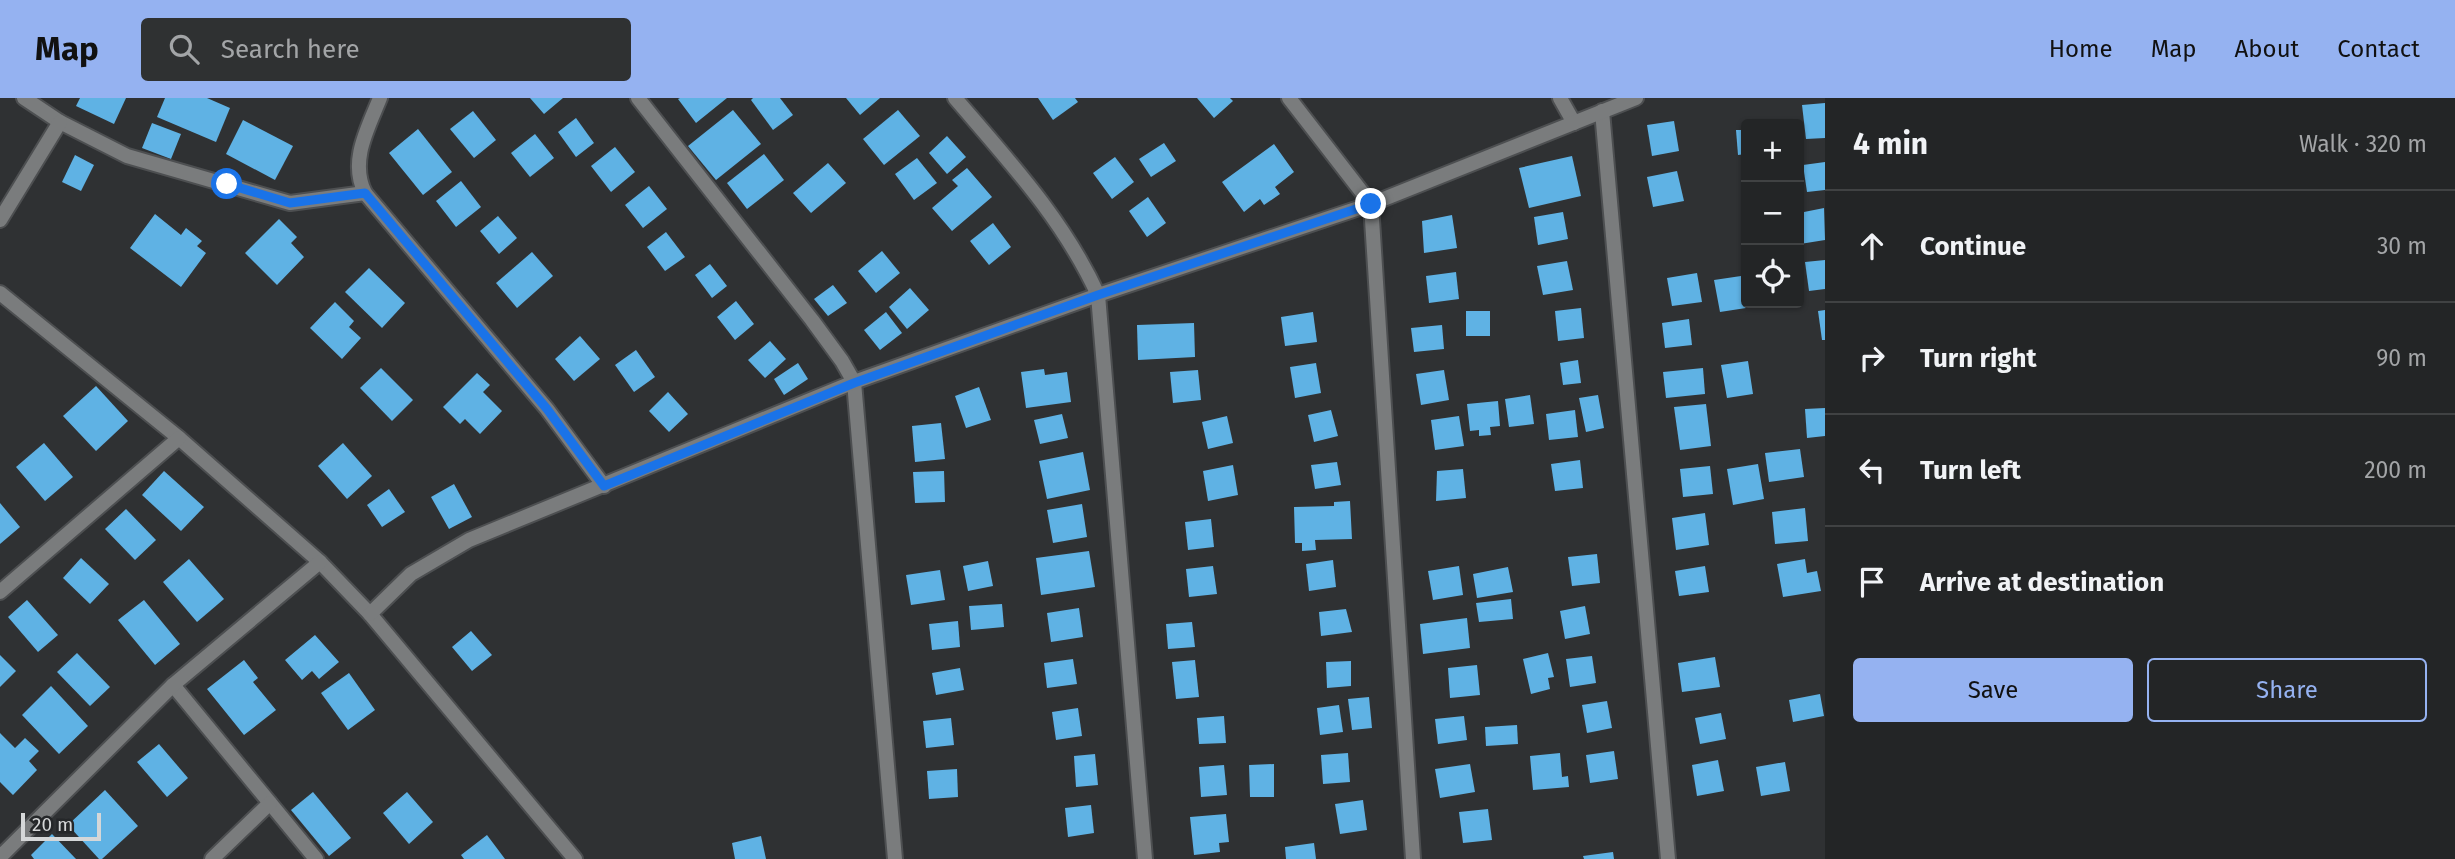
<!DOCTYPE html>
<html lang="en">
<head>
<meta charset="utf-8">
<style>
	body { margin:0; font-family:"Fira Sans",sans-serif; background:#2f3132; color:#f1f3f6 }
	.controls { position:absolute; right:21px; top:21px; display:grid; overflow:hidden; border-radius:7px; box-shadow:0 2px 5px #0004 }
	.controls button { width:63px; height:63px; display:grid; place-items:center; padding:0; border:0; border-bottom:2px solid #404243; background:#232526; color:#f1f3f6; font:35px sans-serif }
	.scale { position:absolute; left:21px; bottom:18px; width:80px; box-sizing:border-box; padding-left:7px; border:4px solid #d5d7d8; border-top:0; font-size:19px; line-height:24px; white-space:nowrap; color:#d5d7d8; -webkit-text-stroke:5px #252729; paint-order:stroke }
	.stop { position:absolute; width:21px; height:21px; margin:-16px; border:5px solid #1a73e8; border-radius:50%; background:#fff }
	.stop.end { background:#1a73e8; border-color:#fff; box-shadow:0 2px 7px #0008 }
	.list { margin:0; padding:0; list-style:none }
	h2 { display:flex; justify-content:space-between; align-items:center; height:91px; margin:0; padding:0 28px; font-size:30px }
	h2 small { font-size:23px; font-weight:400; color:#a3a5a7 }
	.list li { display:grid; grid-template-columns:46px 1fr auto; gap:21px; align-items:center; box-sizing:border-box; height:112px; padding:0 28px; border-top:2px solid #404243 }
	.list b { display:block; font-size:26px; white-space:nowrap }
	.list em { font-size:23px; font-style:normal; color:#a3a5a7 }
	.actions { display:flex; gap:14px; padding:21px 28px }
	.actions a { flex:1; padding:16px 0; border:2px solid #95b2f1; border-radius:7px; text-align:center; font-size:24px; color:#95b2f1 }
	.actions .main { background:#95b2f1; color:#111 }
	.icon { flex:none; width:38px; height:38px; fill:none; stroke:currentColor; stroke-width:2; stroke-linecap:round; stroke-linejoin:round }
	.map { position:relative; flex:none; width:1825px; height:761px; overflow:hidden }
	header { display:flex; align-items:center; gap:42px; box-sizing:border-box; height:98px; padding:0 35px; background:#95b2f1; color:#111 }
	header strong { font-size:33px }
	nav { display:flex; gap:38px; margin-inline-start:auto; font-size:24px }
	.search { width:490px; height:63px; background:#2f3132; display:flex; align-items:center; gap:18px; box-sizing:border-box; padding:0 24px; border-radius:7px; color:#a3a5a7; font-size:26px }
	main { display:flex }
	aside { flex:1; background:#232526 }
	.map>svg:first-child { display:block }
	.building { fill:#5fb2e4 }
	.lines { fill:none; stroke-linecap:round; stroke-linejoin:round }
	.street-casing { stroke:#4d4f51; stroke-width:18 }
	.street { stroke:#7a7c7d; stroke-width:14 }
	.route { stroke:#1a73e8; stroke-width:9 }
</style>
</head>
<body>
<header>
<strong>Map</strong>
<div class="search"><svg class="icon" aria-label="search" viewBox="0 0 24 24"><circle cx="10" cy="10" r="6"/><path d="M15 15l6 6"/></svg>Search here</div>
<nav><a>Home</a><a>Map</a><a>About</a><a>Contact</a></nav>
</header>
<main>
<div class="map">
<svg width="1825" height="761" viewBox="0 0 1825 761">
	<rect width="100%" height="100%" fill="#2f3133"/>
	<g class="building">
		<polygon points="80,0 126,0 114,26 76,8"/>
		<polygon points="165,0 207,0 230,10 216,44 157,19"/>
		<polygon points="530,0 563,0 544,16"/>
		<polygon points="680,0 727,0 696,25 678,1"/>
		<polygon points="753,0 780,0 793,17 773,32 751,2"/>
		<polygon points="846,0 880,0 860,17"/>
		<polygon points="1038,0 1075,0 1078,4 1053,22"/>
		<polygon points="1197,0 1230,0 1233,3 1214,20"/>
		<polygon points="1825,5 1825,40 1806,41 1802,7"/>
		<polygon points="733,12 761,46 716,82 688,48"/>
		<polygon points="898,12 920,38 884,67 863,41"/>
		<polygon points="473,13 496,42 474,60 450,31"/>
		<polygon points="576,20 594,45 576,59 558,34"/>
		<polygon points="243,22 293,48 275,82 226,56"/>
		<polygon points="1674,23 1679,53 1652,58 1647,27"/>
		<polygon points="152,25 181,36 171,61 142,50"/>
		<polygon points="418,31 452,74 423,97 389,55"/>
		<polygon points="1736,32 1746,32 1746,56 1738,57"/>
		<polygon points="535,36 554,60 530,79 511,55"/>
		<polygon points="947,38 966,59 947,76 929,55"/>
		<polygon points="1164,45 1176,63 1151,79 1139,61"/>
		<polygon points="1274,46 1294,74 1275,89 1280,96 1264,107 1260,101 1244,114 1222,84"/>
		<polygon points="615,49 635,74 611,94 591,68"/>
		<polygon points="764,56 784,82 747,111 727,85"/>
		<polygon points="75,57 94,67 81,93 62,84"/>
		<polygon points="1572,58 1581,98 1529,110 1519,70"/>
		<polygon points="1115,59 1134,84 1112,101 1093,75"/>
		<polygon points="917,60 937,85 914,102 895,76"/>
		<polygon points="1825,64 1825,92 1807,94 1803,67"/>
		<polygon points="828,65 846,85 811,115 793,95"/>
		<polygon points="967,70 992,99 952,133 932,110 958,88 952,82"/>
		<polygon points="1677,73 1684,103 1653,109 1647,79"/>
		<polygon points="461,83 481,109 456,129 436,103"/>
		<polygon points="649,88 667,111 643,130 625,107"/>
		<polygon points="1148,99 1166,125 1147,139 1129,113"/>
		<polygon points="1824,110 1825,142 1800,146 1799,115"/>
		<polygon points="1563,114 1568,141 1538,147 1534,119"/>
		<polygon points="155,116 181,137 186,130 202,143 197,148 206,155 181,189 130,150"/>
		<polygon points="1452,117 1457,150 1424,155 1422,123"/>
		<polygon points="498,118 517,140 499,156 480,133"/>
		<polygon points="279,121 297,139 291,145 304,159 277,187 245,155"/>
		<polygon points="993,125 1011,149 989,167 970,143"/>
		<polygon points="666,134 685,159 665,173 647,149"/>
		<polygon points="882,153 900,175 876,195 858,173"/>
		<polygon points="532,154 553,178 517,210 496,185"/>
		<polygon points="1825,162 1825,191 1809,193 1805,164"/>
		<polygon points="1567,163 1573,192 1543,197 1537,168"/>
		<polygon points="710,166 727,188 712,200 695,177"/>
		<polygon points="369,170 405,205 382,230 345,194"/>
		<polygon points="1456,174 1459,201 1429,205 1426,178"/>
		<polygon points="1697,175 1702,204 1672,208 1667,180"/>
		<polygon points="1741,178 1746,210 1720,214 1714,182"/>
		<polygon points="833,187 847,205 828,218 814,201"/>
		<polygon points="910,190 929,212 907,231 889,209"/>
		<polygon points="736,203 754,226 735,242 717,219"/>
		<polygon points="335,204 354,223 349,229 361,240 342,261 310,230"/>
		<polygon points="1581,210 1584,240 1558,243 1555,213"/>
		<polygon points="1825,212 1825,242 1822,242 1818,213"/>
		<rect x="1466" y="213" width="24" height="25"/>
		<polygon points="886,214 902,235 880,252 864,232"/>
		<polygon points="1313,214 1317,244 1285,248 1281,219"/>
		<polygon points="1689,221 1692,247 1665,250 1662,225"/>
		<polygon points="1194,225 1195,259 1138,262 1137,227"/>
		<polygon points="1442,227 1444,251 1414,254 1411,230"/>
		<polygon points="580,238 600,261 574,283 555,261"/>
		<polygon points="770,243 786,261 765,280 748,262"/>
		<polygon points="636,252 655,279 634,294 615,267"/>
		<polygon points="1578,262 1581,285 1563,287 1560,265"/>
		<polygon points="1748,263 1753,296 1727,300 1721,267"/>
		<polygon points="798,265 808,281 784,297 774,281"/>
		<polygon points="1316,265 1321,295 1295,300 1290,269"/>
		<polygon points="381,270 413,302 392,323 360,290"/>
		<polygon points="1703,270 1705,296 1666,300 1663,274"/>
		<polygon points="1044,271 1045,277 1067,274 1071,304 1026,310 1021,274"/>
		<polygon points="1198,272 1201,302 1173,305 1170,274"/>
		<polygon points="1444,272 1449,302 1421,307 1416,276"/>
		<polygon points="477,275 490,287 483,294 502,313 480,336 465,321 460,326 443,309"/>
		<polygon points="96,288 128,323 96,353 63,318"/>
		<polygon points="979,289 991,322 966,330 955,298"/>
		<polygon points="668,294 688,316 669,334 649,313"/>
		<polygon points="1530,297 1534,326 1509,329 1505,301"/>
		<polygon points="1598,297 1604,330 1586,334 1579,300"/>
		<polygon points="1498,303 1500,328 1490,329 1491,337 1479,338 1479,332 1470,333 1467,306"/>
		<polygon points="1706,306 1711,348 1680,352 1674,309"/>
		<polygon points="1825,310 1825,338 1807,340 1805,311"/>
		<polygon points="1331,312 1338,338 1314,344 1308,317"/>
		<polygon points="1575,312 1578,339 1549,342 1546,316"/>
		<polygon points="1062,316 1068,340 1040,346 1034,322"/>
		<polygon points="1227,318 1233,345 1208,351 1202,324"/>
		<polygon points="1459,318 1464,348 1435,352 1431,322"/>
		<polygon points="941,325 945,361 915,364 912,328"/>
		<polygon points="44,345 73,379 45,403 16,369"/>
		<polygon points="343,345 372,378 347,401 318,368"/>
		<polygon points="1800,351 1804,379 1769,384 1765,355"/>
		<polygon points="1083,354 1090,392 1047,401 1039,363"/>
		<polygon points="1580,362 1583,390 1555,393 1551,366"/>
		<polygon points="1337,364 1341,387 1315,391 1311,367"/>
		<polygon points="1758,366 1764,401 1733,407 1727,371"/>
		<polygon points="1233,367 1238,397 1208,403 1203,373"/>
		<polygon points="1710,368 1713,396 1683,399 1680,371"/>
		<polygon points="1463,371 1466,400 1436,403 1437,373"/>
		<polygon points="164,373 204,409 181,433 142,397"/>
		<polygon points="944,373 945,404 915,405 913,374"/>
		<polygon points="454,386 472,419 449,431 431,399"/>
		<polygon points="389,391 405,414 382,429 367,407"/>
		<polygon points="1350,403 1352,441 1315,442 1316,452 1302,453 1302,445 1295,445 1294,409 1334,408 1334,404"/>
		<polygon points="0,405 20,429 0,446"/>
		<polygon points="1082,406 1087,439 1053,445 1047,412"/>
		<polygon points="1805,410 1808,443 1775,446 1772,414"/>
		<polygon points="126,411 156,442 135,462 105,431"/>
		<polygon points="1705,415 1709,447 1676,452 1672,420"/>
		<polygon points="1211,421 1214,449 1188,452 1185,424"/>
		<polygon points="1089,453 1095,489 1041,497 1036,460"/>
		<polygon points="1597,456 1600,485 1572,488 1568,459"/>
		<polygon points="81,460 109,486 90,506 63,480"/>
		<polygon points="189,461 224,501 197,524 163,484"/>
		<polygon points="1805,461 1807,475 1817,473 1821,493 1783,499 1777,466"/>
		<polygon points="1333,462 1336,489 1309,493 1306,466"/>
		<polygon points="988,463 993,488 968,493 963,468"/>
		<polygon points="1213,468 1217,496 1189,499 1186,471"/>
		<polygon points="1459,468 1463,497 1433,502 1428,473"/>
		<polygon points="1705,468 1709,494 1679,498 1675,473"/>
		<polygon points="1508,469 1513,494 1477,500 1473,476"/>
		<polygon points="940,472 945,502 911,507 906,477"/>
		<polygon points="1511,501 1513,521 1479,524 1476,505"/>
		<polygon points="27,502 58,537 38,554 8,519"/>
		<polygon points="144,502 180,546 155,567 118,522"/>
		<polygon points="1002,506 1004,529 971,532 969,508"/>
		<polygon points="1585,508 1590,536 1565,541 1560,513"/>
		<polygon points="1079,510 1083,539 1051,544 1047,515"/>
		<polygon points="1346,511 1352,534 1321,538 1319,514"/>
		<polygon points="1467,520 1470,550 1423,556 1420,526"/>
		<polygon points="958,523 960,549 932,552 929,526"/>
		<polygon points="1192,524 1195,549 1168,551 1166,526"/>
		<polygon points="471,533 492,557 472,573 452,549"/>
		<polygon points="315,537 339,564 319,581 312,573 302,582 285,562"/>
		<polygon points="77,555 110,589 90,608 57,574"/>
		<polygon points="1548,555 1554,579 1548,580 1550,591 1531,596 1523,561"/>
		<polygon points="0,557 16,573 0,589"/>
		<polygon points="1592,558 1596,585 1570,589 1566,561"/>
		<polygon points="1715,559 1720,589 1682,594 1678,565"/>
		<polygon points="1073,561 1077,586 1047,590 1044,565"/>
		<polygon points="244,562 258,580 253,584 276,612 244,637 207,591"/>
		<polygon points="1195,562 1199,599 1176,601 1172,564"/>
		<polygon points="1351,563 1351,588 1327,590 1326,564"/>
		<polygon points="1477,567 1480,597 1450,600 1448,570"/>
		<polygon points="960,570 964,592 936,597 932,575"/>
		<polygon points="349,575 375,612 348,632 321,595"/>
		<polygon points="51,588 88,628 59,656 22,617"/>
		<polygon points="1820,596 1824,618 1793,624 1789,602"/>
		<polygon points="1369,599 1372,630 1352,632 1348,601"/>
		<polygon points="1607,603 1612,630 1587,635 1582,607"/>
		<polygon points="1339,607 1343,634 1320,637 1317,610"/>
		<polygon points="1078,610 1082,638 1056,642 1052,614"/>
		<polygon points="1721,615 1726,641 1700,646 1695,620"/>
		<polygon points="1224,618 1226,645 1199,646 1197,620"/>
		<polygon points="1464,618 1467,642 1438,646 1435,621"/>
		<polygon points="951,620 954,647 926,650 923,623"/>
		<polygon points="1517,627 1518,646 1486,648 1485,629"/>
		<polygon points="0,635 15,650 25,640 39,653 29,663 37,672 13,697 0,684"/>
		<polygon points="159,646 188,680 167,699 137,664"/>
		<polygon points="1614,653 1618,681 1590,685 1586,657"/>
		<polygon points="1348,655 1350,684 1323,686 1321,657"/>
		<polygon points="1560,655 1562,679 1568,678 1569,689 1533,692 1530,658"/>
		<polygon points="1095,656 1098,687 1076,689 1074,658"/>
		<polygon points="1718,662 1724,693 1697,698 1692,667"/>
		<polygon points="1785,664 1790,693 1761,698 1756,669"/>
		<polygon points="1274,666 1274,699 1250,699 1249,667"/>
		<polygon points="1470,666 1475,694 1440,700 1435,671"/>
		<polygon points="1224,667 1227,697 1201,699 1199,669"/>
		<polygon points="957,671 958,699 929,701 927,673"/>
		<polygon points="105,692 138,728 102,761 99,761 68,727"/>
		<polygon points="313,694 351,740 329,758 291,712"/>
		<polygon points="407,694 433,724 409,746 383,715"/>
		<polygon points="1363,702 1367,732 1340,736 1335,706"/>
		<polygon points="1091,707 1094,735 1068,739 1065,710"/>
		<polygon points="1488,711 1492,742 1463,745 1459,714"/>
		<polygon points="1226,716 1229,744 1219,745 1220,754 1194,757 1190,719"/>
		<polygon points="52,736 76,761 34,761 31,757"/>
		<polygon points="487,737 505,761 464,761 461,757"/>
		<polygon points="761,738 766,761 735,761 732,745"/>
		<polygon points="1314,745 1316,761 1286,761 1285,749"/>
		<polygon points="1613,754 1614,761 1584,761 1583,758"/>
	</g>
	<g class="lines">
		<g class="street-casing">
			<g id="street">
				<polyline points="24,0 60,24 127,58 290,105 365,95"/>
				<path d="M380 0C368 30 349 63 365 95L547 311 604 388"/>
				<polyline points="638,0 812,222 842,263 854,284 895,761"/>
				<path d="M955 0C1008 62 1064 122 1098 197L1145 761"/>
				<polyline points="1289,0 1371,106 1413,761"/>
				<polyline points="1560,0 1574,25"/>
				<polyline points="1602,13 1668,761"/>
				<polyline points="0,122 60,24"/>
				<polyline points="0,195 179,340 320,464 370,516 575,761"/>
				<polyline points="0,494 179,340"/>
				<polyline points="370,516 411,476 469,442 854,284 1098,197 1371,106 1636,0"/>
				<polyline points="173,587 316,761"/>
				<polyline points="0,759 173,587 320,464"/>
				<polyline points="212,761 270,705"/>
			</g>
		</g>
		<use href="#street" class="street"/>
	</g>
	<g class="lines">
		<polyline class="route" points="227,86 290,105 365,95 547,311 604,388 854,285 1098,197 1371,106"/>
	</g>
</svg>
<div class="controls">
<button>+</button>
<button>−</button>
<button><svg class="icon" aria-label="locate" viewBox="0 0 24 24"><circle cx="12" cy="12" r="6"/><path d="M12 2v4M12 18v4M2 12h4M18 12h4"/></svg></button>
</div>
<div class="scale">20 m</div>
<div class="stop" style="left:227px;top:86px"></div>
<div class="stop end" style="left:1371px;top:106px"></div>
</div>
<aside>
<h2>4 min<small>Walk · 320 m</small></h2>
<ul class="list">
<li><svg class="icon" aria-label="ahead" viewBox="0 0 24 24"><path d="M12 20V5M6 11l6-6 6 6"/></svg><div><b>Continue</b></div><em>30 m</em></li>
<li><svg class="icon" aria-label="right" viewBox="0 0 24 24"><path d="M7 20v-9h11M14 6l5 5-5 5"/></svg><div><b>Turn right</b></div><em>90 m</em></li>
<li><svg class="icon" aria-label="left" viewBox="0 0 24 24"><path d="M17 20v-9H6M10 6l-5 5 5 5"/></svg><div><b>Turn left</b></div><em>200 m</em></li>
<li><svg class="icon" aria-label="arrive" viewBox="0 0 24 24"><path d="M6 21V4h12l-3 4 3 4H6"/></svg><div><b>Arrive at destination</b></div></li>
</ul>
<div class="actions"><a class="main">Save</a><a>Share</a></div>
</aside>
</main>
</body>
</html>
